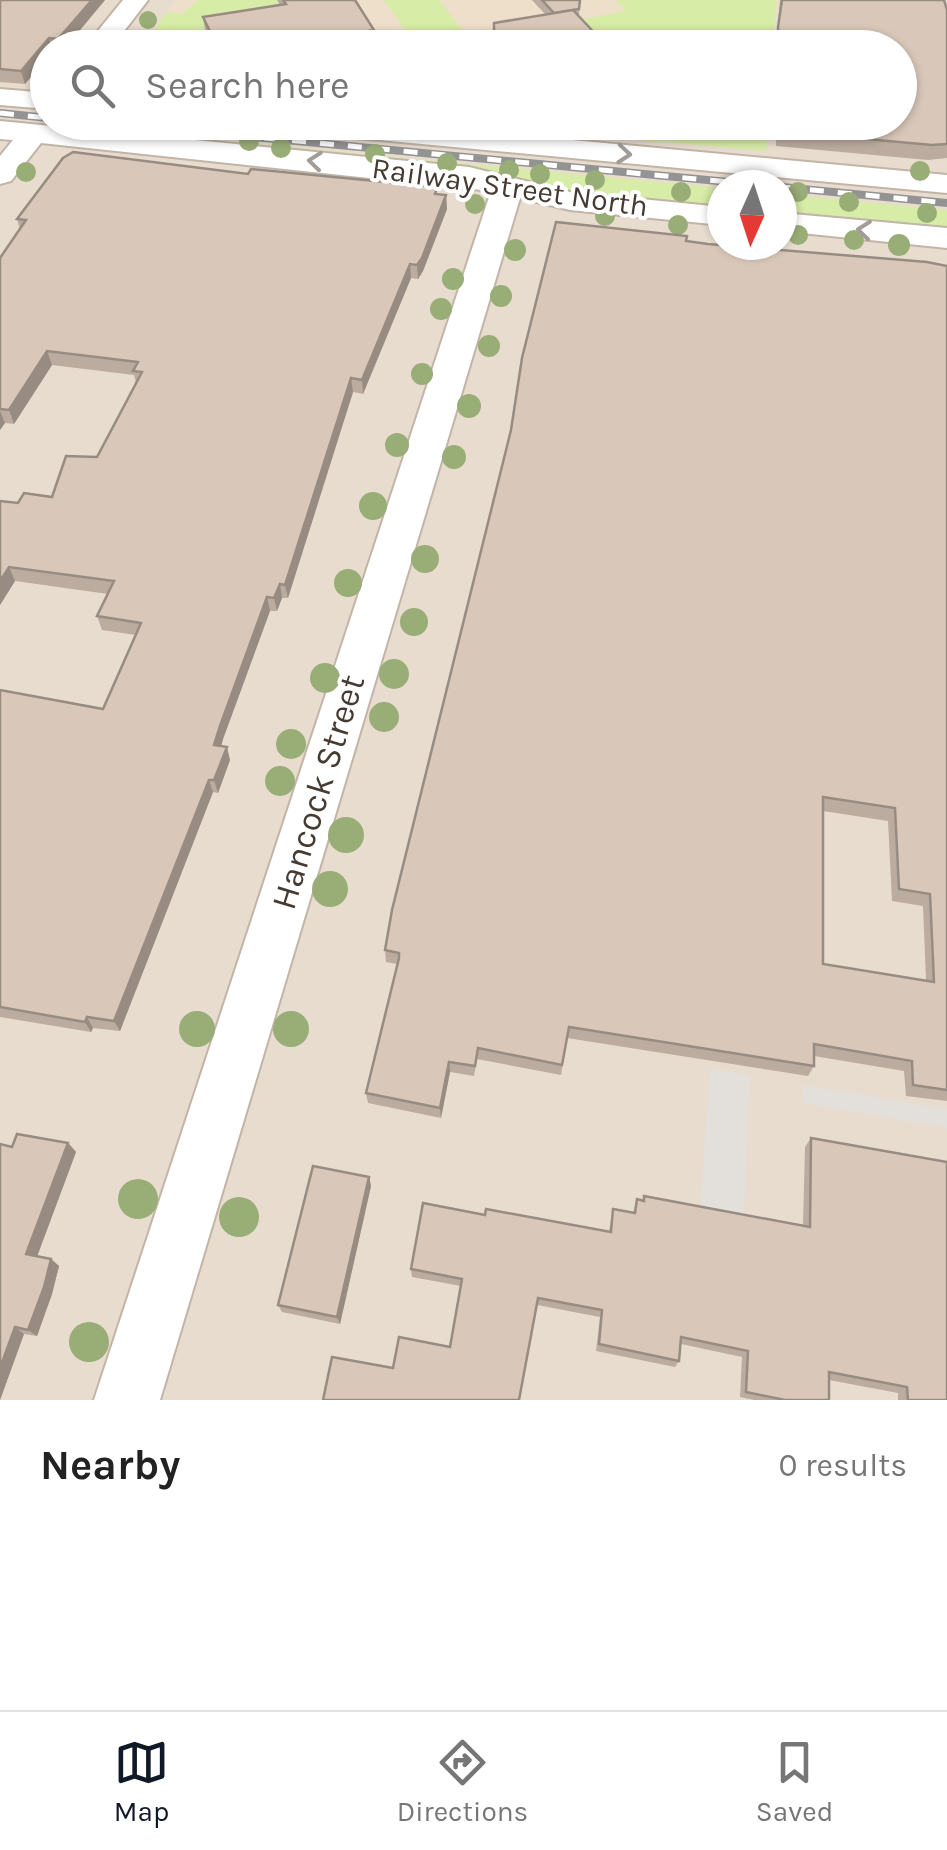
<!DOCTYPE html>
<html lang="en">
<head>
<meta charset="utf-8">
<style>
	body { margin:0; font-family:Karla,sans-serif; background:#f6f6f6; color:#222 }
	.compass { position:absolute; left:707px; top:170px; width:90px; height:90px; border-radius:50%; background:#fff; box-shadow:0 2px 8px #0004; rotate:183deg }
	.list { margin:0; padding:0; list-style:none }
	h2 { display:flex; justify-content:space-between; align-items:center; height:130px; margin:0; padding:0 40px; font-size:42px }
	h2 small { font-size:32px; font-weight:400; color:#767676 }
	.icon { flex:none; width:55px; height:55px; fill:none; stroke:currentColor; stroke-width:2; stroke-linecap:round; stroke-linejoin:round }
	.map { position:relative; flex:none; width:947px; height:1400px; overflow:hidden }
	.search { position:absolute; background:#fff; box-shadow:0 2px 8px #0004; left:30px; right:30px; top:30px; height:110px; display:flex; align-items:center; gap:25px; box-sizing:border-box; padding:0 35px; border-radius:55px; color:#767676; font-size:38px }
	.sheet { height:310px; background:#fff }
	nav { display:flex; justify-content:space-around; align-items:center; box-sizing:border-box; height:140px; border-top:2px solid #e0e0e0; background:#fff; font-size:28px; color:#767676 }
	nav a { display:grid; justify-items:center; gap:5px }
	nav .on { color:#111827 }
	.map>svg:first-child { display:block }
	.residential { fill:#e8dccf; fill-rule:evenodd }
	.education { fill:#eedfca }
	.green { fill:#d7eca6 }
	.parking { fill:#e3dfdb }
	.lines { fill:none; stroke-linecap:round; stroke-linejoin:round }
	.street-casing { stroke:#c2b5a7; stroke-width:4 }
	.street { fill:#fff; fill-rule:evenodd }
	.rail-casing { stroke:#939393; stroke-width:8 }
	.rail { stroke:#fff; stroke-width:5; stroke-dasharray:14; stroke-linecap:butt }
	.tree { fill:#99ad77 }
	.wall { fill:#bbac9f; fill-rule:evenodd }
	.shaded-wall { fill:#988c82 }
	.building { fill:#d9c8b9; stroke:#988c82; stroke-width:2.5; fill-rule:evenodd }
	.oneway { stroke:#a29d98 }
	.labels { text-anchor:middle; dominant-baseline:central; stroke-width:8; stroke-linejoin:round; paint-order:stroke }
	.far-street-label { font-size:30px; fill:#453b32; stroke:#fff }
	.street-label { font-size:35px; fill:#453b32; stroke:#fff }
</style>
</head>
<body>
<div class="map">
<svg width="947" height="1400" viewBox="0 0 947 1400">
	<rect width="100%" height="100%" fill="#f3ebe2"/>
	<path class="residential" d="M0 0H947V1400H0ZM48 48H900V122H48ZM722 185H782V245H722Z"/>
	<polygon class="education" points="176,0 778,0 774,47 140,48"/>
	<g class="green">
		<polygon points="198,0 305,0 206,30 211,42 151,35 167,12 182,14"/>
		<polygon points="384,0 439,0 464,33 413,41"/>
		<polygon points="616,0 777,0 773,47 598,47 571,21 626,11"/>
		<polygon points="174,123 223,123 947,190 947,194"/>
		<polygon points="491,123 491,122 768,123 766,151 491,127"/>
		<polygon points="97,129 722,188 722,209 576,195 484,171"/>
		<polygon points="782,194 947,210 947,231 782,215"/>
	</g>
	<g class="parking">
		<polygon points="710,1068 750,1075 744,1217 700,1209"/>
		<polygon points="803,1085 947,1109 947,1128 803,1103"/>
	</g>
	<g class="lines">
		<g class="street-casing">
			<g id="street">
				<polygon points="123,0 148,0 111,48 84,48"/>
				<polygon points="0,89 48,93 48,109 0,105"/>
				<polygon points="0,121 469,167 570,192 722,207 722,225 570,210 520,198 160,1400 94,1400 491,191 41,143 11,181 0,184 0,156 13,140 0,139"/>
				<polygon points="269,122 380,122 947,175 947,193 283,131"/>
				<polygon points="782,213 947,228 947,248 782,231"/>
			</g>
		</g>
		<use href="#street" class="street"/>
		<g class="rail-casing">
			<g id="rail">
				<polyline points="0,113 48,118"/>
				<polyline points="97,122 760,185"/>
				<polyline points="782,187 947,203"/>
			</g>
		</g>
		<use href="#rail" class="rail"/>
	</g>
	<g class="tree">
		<circle cx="148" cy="20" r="9"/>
		<circle cx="249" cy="141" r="10"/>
		<circle cx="281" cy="148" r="10"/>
		<circle cx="375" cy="154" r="10"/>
		<circle cx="447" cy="163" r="10"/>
		<circle cx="509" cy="170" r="10"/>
		<circle cx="920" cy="171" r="10"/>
		<circle cx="26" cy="172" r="10"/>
		<circle cx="540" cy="174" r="10"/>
		<circle cx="595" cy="180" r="10"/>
		<circle cx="681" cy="192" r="10"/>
		<circle cx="798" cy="192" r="10"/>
		<circle cx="849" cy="202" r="10"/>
		<circle cx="475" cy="204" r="10"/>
		<circle cx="927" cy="213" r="10"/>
		<circle cx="605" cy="216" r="10"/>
		<circle cx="678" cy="225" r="10"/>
		<circle cx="798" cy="235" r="10"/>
		<circle cx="854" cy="240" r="10"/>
		<circle cx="899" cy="245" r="11"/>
		<circle cx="515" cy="250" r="11"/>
		<circle cx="453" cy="279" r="11"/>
		<circle cx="501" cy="296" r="11"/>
		<circle cx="441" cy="309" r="11"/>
		<circle cx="489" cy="346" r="11"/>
		<circle cx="422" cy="374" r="11"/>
		<circle cx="469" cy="406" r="12"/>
		<circle cx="397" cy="445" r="12"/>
		<circle cx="454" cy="457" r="12"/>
		<circle cx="373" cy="506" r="14"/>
		<circle cx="425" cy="559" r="14"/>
		<circle cx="348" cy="583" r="14"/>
		<circle cx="414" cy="622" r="14"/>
		<circle cx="394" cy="674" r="15"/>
		<circle cx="325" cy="678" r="15"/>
		<circle cx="384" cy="717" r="15"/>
		<circle cx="291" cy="744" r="15"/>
		<circle cx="280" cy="781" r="15"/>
		<circle cx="346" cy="835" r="18"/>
		<circle cx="330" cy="889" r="18"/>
		<circle cx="197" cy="1029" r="18"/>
		<circle cx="291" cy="1029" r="18"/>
		<circle cx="138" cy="1199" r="20"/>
		<circle cx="239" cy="1217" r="20"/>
		<circle cx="89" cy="1342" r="20"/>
	</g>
	<g class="wall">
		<polygon points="0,0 105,0 65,48 48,48 48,57 25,84 0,82"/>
		<polygon points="277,0 355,0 374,30 375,42 346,48 214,48 205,30 203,17 280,5"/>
		<polygon points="532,0 580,0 579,16 603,42 602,48 494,48 545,14"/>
		<polygon points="780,0 944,0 947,10 947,158 928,160 776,146 776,122 900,122 900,48 776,48"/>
		<polygon points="248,174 446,195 447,209 423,271 418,279 411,278 363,394 353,392 288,598 282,598 277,611 270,611 223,739 221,746 230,760 218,793 213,792 120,1031 93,1028 91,1032 0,1017 0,690 103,709 136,635 102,630 97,616 108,594 15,581 0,605 0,501 18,503 52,497 97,457 136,383 134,375 52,365 14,424 5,423 0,430 0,258 20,229 17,219"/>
		<path d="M686 241 947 266V1101L906 1096 904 1071 814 1056V1066L808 1076 567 1038 561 1075 477 1059 474 1076 450 1072 441 1118 368 1103 366 1093 397 964 386 962 385 950ZM823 811 888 821 892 901 923 906 926 980 823 964Z"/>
		<polygon points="811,1138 947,1400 898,1400 898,1393 829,1380 829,1400 754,1400 740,1397 742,1357 681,1344 679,1361 675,1367 596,1351 600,1317 537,1305 519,1400 393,1368 450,1347 461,1286 412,1277 411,1269 485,1215 609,1231 613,1209 633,1213 637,1199 643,1200 644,1196 803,1225 805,1147"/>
		<polygon points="68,1143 76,1152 37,1256 51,1259 59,1266 52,1294 37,1336 24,1334 0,1400 12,1147"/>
		<polygon points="369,1177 371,1186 340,1324 282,1312 278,1305"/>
	</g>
	<g class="shaded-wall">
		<polygon points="92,0 105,0 65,48 61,48 58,39"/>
		<polygon points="374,30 375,42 346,48 270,48"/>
		<polygon points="49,38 52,48 48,48 48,57 25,84 21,71"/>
		<polygon points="603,42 602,48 573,48"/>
		<polygon points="446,195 447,209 423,271 418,279 417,265"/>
		<polygon points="410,264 411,278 363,394 362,380"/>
		<polygon points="47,351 52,365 14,424 9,410"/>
		<polygon points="351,378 353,392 288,598 285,585"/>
		<polygon points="0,411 5,423 0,430"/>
		<polygon points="9,567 15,581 0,605 0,581"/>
		<polygon points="280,584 282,598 277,611 274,598"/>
		<polygon points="267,597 270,611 223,739 218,758 214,745 220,726"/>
		<polygon points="227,747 230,760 218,793 214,780"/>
		<polygon points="209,780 213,792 120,1031 114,1021"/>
		<polygon points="87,1017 93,1028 91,1032 85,1022"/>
		<polygon points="449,1062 450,1072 441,1118 440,1108"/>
		<polygon points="68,1143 76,1152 35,1262 26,1254"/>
		<polygon points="369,1177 371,1186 340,1324 337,1317"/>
		<polygon points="51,1259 59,1266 52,1294 37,1336 28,1330"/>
		<polygon points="15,1327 24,1334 0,1400 0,1368"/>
	</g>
	<g class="building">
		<polygon points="0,0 92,0 58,39 49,38 21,71 0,69"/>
		<polygon points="283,0 355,0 374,30 270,48 218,48 203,17 286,4"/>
		<polygon points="542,0 580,0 579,9 554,13"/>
		<polygon points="782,0 944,0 947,10 947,144 932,145 779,131 779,122 900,122 900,48 778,48 778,27"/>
		<polygon points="573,10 603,42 573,48 494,48 494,23"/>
		<polygon points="73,152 248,174 251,169 437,187 435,194 446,195 422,258 417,265 410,264 362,380 351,378 285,585 280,584 274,598 267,597 220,726 214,745 227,747 214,780 209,780 114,1021 87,1017 85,1022 0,1007 0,690 103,709 141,623 97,616 114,581 9,567 0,581 0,501 18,503 24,493 52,497 66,456 97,457 142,372 133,371 138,362 47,351 9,410 0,409 0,258 26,220 17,219 63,158"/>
		<path d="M556 222 687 236 686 241 708 244 927 262 947 266V1090L913 1085 912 1061 814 1044V1066L569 1027 562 1065 478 1048 475 1066 449 1062 440 1108 366 1093 399 958V953L385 950 392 910 511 430 522 358ZM823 797 895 808 899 889 930 894 934 982 823 964Z"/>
		<polygon points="17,1134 68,1143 26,1254 51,1259 44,1287 28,1330 15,1327 0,1368 0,1144 12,1147"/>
		<polygon points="811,1138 947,1162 947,1400 908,1400 907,1387 829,1372 829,1400 785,1400 746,1392 748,1351 681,1337 679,1361 599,1344 602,1310 538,1298 519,1400 323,1400 332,1357 393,1368 399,1337 450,1347 462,1279 411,1269 423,1203 485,1215 486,1209 611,1232 613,1209 635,1213 637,1199 644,1201 644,1196 810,1227"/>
		<polygon points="313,1166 369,1177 337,1317 278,1305"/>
	</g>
	<defs><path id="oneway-chevron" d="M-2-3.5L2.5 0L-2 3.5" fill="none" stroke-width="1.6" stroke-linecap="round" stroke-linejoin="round" transform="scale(2.5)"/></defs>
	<g class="oneway">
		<use href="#oneway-chevron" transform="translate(624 154) rotate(5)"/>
		<use href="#oneway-chevron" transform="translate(315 161) rotate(-174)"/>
		<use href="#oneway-chevron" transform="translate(864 230) rotate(-174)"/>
	</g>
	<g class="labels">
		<g class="far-street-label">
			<text transform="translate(510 187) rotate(8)">Railway Street North</text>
		</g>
		<g class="street-label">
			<text transform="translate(318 792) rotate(-73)">Hancock Street</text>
		</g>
	</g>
</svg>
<svg class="compass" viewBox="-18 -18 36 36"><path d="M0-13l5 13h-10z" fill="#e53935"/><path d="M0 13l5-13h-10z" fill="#767676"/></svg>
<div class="search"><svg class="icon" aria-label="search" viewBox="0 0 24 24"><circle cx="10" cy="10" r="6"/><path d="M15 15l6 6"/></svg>Search here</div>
</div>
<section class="sheet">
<h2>Nearby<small>0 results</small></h2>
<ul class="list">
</ul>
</section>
<nav>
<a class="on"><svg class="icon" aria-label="map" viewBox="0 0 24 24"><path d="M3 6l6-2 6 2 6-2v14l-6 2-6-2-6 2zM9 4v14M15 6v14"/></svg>Map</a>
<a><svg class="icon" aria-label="directions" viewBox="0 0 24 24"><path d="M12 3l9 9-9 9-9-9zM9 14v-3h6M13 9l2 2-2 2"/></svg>Directions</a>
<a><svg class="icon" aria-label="saved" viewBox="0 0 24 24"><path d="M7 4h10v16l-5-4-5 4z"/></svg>Saved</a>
</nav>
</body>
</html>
